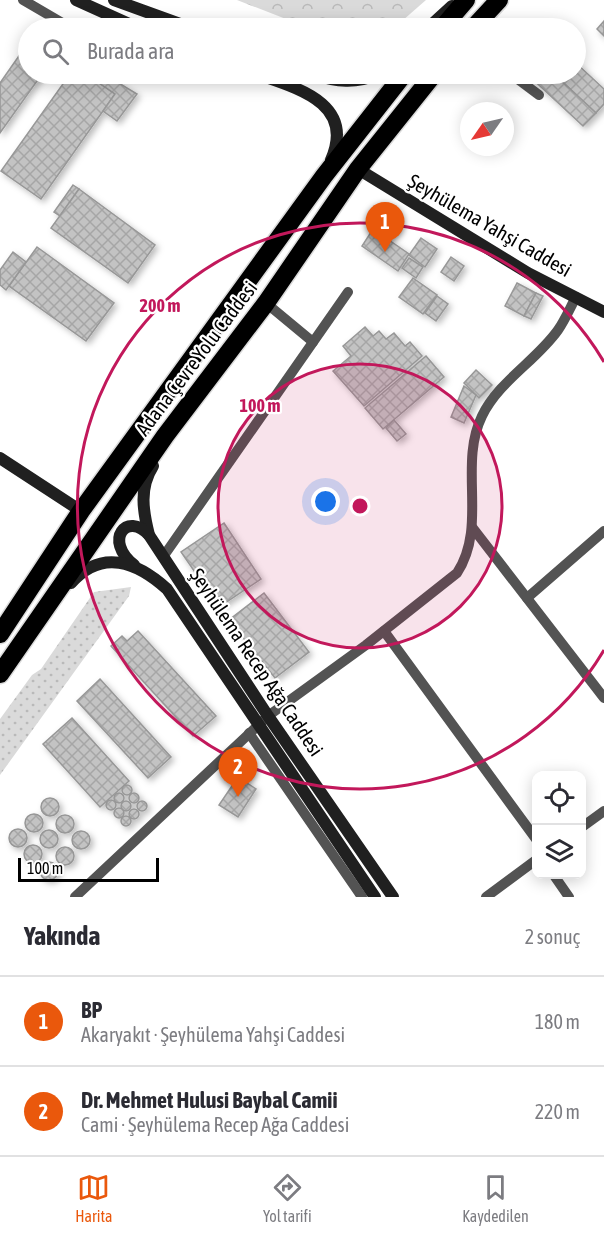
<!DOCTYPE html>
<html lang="tr">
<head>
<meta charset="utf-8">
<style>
	body { margin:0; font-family:"Asap Condensed",sans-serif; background:#f2f2f3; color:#2b2b33 }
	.controls { position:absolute; right:18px; bottom:18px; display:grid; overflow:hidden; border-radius:12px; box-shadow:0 3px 15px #0003 }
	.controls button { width:54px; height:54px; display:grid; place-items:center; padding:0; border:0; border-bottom:2px solid #e1e1e2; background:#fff; color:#2b2b33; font:30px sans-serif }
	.compass { position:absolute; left:460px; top:102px; width:54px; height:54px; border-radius:50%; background:#fff; box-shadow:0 3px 15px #0003; rotate:236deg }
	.scale { position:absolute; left:18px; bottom:15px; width:141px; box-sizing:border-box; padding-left:6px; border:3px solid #000; border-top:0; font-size:16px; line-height:21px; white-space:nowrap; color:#000; -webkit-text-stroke:4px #fff; paint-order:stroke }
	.you { position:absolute; left:326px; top:502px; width:21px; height:21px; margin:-15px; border:4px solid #fff; border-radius:50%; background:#1a73e8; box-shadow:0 0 0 9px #1a73e833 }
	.badge { display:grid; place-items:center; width:39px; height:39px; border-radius:50%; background:#ea580c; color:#fff; font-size:20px; font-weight:700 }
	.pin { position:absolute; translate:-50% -50px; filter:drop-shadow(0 2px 3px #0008) }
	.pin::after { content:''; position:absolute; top:32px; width:21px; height:18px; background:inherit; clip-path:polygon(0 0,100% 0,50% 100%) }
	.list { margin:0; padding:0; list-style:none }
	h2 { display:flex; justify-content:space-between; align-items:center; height:78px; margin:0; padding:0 24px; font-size:26px }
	h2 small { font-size:20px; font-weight:400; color:#7c7c81 }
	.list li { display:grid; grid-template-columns:39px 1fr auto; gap:18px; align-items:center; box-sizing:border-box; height:90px; padding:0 24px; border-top:2px solid #e1e1e2 }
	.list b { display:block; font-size:22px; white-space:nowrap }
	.list p { margin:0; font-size:20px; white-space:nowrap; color:#7c7c81 }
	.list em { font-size:20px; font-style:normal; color:#7c7c81 }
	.icon { flex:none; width:33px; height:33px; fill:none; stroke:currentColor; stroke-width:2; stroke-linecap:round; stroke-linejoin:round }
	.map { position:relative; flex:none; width:604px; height:897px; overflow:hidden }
	.search { position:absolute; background:#fff; box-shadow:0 3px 15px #0003; left:18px; right:18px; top:18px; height:66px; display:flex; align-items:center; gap:15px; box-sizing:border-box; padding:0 21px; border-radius:33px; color:#7c7c81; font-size:22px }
	.sheet { height:258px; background:#fff }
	nav { display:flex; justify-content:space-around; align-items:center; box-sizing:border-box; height:84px; border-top:2px solid #e1e1e2; background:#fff; font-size:16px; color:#7c7c81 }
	nav a { display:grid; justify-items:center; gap:3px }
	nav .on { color:#ea580c }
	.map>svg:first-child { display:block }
	.grass { fill:url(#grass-dots) }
	.park { fill:url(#park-crowns) }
	.building { fill:url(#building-cross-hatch); stroke:#979797; stroke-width:1.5; filter:url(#shadow) }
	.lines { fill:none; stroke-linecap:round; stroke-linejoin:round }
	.highway-casing { stroke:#dbdbdb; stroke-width:21 }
	.street { stroke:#535353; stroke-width:10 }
	.secondary { stroke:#202020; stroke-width:12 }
	.highway { stroke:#000; stroke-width:18 }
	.ring { fill:none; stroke:#c2185b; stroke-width:3 }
	.labels { text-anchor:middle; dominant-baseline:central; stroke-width:4.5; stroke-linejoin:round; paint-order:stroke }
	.street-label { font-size:20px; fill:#000; stroke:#fff }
	.centre { fill:#c2185b; stroke:#fff; stroke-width:3 }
	.ring-label { font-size:18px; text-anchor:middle; font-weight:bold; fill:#c2185b; stroke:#fff; stroke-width:4.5; stroke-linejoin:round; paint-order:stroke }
</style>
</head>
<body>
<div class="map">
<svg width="604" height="897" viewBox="0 0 604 897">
	<defs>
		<pattern id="grass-dots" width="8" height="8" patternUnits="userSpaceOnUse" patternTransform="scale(1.5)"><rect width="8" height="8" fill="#dadada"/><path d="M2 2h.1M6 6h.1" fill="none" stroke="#b9b9b9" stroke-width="1.8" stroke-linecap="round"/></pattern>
		<pattern id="park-crowns" width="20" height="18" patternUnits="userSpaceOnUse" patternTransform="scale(1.5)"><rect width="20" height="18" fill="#dadada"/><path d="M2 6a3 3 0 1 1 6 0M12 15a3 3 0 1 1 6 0" fill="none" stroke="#b9b9b9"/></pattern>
		<pattern id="building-cross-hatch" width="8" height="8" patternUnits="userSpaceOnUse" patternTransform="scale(1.5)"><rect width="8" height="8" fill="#c3c3c3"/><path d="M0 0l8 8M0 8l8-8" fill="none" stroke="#a6a6a6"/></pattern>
		<filter id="shadow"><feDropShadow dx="3" dy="3" stdDeviation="3" flood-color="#0004"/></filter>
	</defs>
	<rect width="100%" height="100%" fill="#fff"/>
	<polygon class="grass" points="131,587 129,596 0,775 0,719 32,675 41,669 94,592"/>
	<polygon class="park" points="237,0 426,0 394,28 309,28"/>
	<g class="building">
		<polygon points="604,21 604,36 597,29"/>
		<polygon points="28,43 28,74 42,74 0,133 0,83"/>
		<polygon points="576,63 604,89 604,104 596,113 554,74 576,74"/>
		<polygon points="70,74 86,74 115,94 41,199 1,171"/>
		<polygon points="86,74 104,74 137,94 117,121 103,111 115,94"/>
		<polygon points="527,74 554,74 596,113 583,126"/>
		<polygon points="73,185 79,189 60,216 54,212"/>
		<polygon points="79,189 155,245 128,283 51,228"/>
		<polygon points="373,229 409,254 398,271 362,246"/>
		<polygon points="421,238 437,249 425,267 409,255"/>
		<polygon points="37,247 114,303 86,341 9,286"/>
		<polygon points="13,252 26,262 6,290 0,285 0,270"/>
		<polygon points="451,257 464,266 454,281 441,272"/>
		<polygon points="409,258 423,267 416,278 402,268"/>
		<polygon points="413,278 437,295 423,314 399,297"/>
		<polygon points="517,283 536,293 524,316 505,306"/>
		<polygon points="536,293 543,296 531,319 524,316"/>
		<polygon points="437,296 448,304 436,321 425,313"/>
		<polygon points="365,327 373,336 379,331 386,339 394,333 405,346 410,342 422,356 364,406 333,371 351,356 343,346"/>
		<polygon points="426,356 444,377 383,429 365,408"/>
		<polygon points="476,370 492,385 479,398 464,383"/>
		<polygon points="464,386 476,395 464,423 451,417"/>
		<polygon points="394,420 406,434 397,441 386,428"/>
		<polygon points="224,523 261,579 219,607 181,552"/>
		<polygon points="264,593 309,652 275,678 229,620"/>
		<polygon points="138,631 216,716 193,736 111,646 122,636 127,641"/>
		<polygon points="100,679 171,757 148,778 77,701"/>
		<polygon points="72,718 129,781 100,807 43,744"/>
		<circle cx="243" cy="769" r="5.5"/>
		<polygon points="238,777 256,789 238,817 219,805"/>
		<circle cx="127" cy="790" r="5"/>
		<circle cx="119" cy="798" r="5"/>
		<circle cx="134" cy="798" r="5"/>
		<circle cx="50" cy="807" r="9"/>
		<circle cx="111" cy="805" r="5"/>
		<circle cx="142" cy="806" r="5"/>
		<circle cx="126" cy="806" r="5"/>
		<circle cx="119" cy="813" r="5"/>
		<circle cx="134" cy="814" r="5"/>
		<circle cx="34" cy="823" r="9"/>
		<circle cx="65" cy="824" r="9"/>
		<circle cx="126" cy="821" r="5"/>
		<circle cx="18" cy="838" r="9"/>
		<circle cx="49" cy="839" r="9"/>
		<circle cx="81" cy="840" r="9"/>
		<circle cx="33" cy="854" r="9"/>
		<circle cx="65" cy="856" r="9"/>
		<circle cx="49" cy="871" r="9"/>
	</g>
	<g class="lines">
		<g class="highway-casing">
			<g id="highway">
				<polyline points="442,28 466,0"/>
				<polyline points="473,28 499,0"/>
				<polyline points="0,634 81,511 324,176 404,74"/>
				<polyline points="0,674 165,436 266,303 358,169 434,74"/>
			</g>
		</g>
		<g class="street">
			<polyline points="23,0 71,28"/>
			<polyline points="511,74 539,95"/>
			<polyline points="266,303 313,342"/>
			<polyline points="472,527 604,698"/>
			<polyline points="163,557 348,292"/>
			<polyline points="527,598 604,531"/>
			<polyline points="384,631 536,839"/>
			<polyline points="249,733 362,897"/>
			<polyline points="582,827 604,811"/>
			<polyline points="553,874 569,897"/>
			<path d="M75 897 268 716 366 645 457 573C488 526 458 465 482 416 499 381 536 361 558 330 565 320 570 308 576 297"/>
			<polyline points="486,897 536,860"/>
		</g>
		<g class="secondary">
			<polyline points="76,0 138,28"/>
			<polyline points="114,0 191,28"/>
			<polyline points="428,28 452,6"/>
			<path d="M257 74C297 88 356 103 331 160"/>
			<path d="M314 74C336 82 356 84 378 74"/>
			<polyline points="358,169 528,273 604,312"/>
			<polyline points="0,458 81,511"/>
			<path d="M153 466C139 488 143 511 149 535L268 716 393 897"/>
			<path d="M134 565C103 540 127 511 149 535"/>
			<path d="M71 583C102 548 137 562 167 589L375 897"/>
		</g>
		<use href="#highway" class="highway"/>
	</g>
	<circle cx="360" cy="506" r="142" fill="#c2185b" fill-opacity=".12"/>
	<g class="ring">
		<circle cx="360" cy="506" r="142"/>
		<path d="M604 650A283 283 0 1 1 604 362"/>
	</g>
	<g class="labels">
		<g class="street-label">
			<text transform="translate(490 225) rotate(30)">Şeyhülema Yahşi Caddesi</text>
			<text transform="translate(196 358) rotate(-53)">Adana Çevre Yolu Caddesi</text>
			<text transform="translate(257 662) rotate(56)">Şeyhülema Recep Ağa Caddesi</text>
		</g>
	</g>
	<circle cx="360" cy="506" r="9" class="centre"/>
	<g class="ring-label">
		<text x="160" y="312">200 m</text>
		<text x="260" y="412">100 m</text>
	</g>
</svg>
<div class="controls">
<button><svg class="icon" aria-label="locate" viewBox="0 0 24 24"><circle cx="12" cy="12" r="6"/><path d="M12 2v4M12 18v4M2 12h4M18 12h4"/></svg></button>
<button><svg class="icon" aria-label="layers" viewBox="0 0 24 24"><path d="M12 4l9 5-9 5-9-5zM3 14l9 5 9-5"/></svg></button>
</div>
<svg class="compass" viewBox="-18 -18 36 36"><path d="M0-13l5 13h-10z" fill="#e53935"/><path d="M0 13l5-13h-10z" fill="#7c7c81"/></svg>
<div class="scale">100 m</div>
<div class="you"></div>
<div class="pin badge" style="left:385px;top:252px">1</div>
<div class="pin badge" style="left:238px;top:797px">2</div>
<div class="search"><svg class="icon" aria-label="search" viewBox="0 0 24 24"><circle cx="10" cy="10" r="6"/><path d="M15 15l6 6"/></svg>Burada ara</div>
</div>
<section class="sheet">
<h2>Yakında<small>2 sonuç</small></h2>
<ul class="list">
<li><span class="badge">1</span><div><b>BP</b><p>Akaryakıt · Şeyhülema Yahşi Caddesi</p></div><em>180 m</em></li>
<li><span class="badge">2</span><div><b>Dr. Mehmet Hulusi Baybal Camii</b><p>Cami · Şeyhülema Recep Ağa Caddesi</p></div><em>220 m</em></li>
</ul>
</section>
<nav>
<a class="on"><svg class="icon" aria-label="map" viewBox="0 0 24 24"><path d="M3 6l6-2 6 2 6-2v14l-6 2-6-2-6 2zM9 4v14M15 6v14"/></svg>Harita</a>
<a><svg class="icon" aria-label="directions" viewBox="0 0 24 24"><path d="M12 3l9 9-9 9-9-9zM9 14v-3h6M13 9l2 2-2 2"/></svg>Yol tarifi</a>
<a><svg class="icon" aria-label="saved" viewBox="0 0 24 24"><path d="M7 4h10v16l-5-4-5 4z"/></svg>Kaydedilen</a>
</nav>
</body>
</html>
